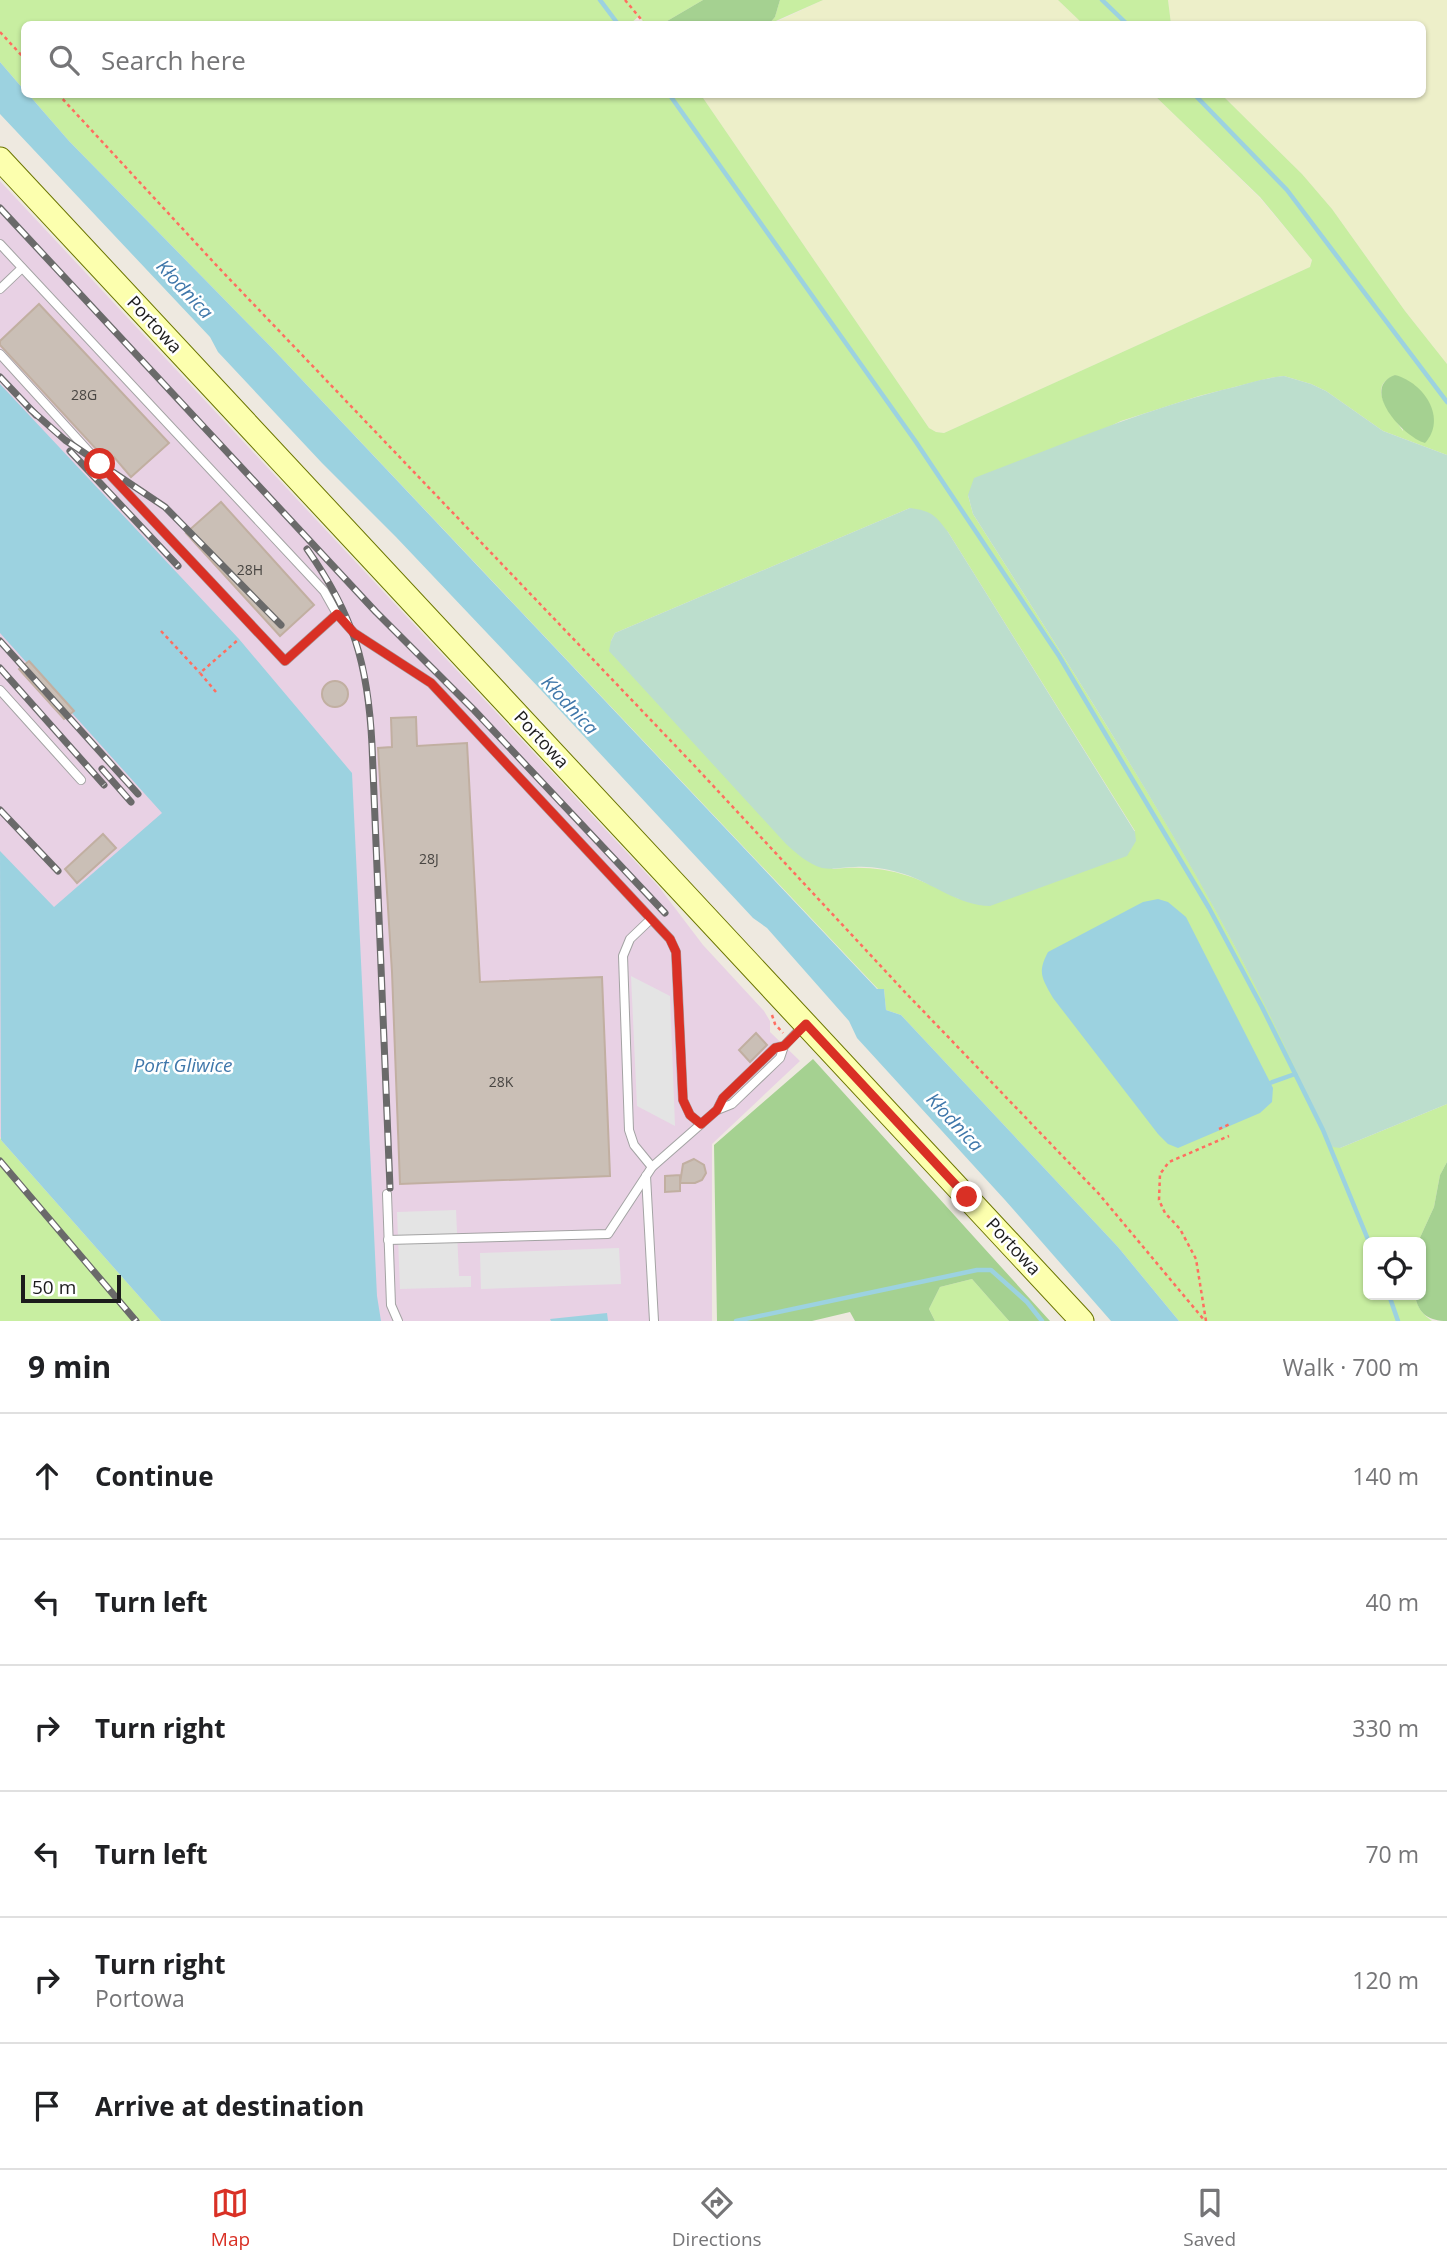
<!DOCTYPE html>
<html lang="en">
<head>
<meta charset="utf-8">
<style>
	body { margin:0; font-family:"Open Sans",sans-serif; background:#f6f6f6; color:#202124 }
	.controls { position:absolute; right:21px; bottom:21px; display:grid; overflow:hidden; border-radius:10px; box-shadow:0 2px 5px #0004 }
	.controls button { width:63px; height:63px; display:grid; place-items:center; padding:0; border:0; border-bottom:2px solid #e0e0e0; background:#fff; color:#202124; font:35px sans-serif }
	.scale { position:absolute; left:21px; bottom:18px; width:100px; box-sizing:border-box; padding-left:7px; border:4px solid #1c1c1c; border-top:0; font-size:19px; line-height:24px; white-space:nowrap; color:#1c1c1c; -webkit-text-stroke:5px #fff; paint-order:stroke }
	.stop { position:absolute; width:21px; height:21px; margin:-16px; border:5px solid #d93025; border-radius:50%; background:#fff }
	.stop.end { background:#d93025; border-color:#fff; box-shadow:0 2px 7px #0008 }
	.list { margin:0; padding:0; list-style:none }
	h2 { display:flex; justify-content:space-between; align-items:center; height:91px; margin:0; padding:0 28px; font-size:30px }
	h2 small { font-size:23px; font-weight:400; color:#757577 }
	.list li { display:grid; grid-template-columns:46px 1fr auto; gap:21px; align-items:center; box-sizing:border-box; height:126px; padding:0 28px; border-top:2px solid #e0e0e0 }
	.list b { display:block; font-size:26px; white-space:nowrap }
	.list p { margin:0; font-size:23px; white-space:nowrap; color:#757577 }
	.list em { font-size:23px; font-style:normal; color:#757577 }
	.icon { flex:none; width:38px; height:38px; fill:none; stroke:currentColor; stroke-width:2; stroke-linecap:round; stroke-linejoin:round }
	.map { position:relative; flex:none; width:1447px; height:1321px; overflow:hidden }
	.search { position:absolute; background:#fff; box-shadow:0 2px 5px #0004; left:21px; right:21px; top:21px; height:77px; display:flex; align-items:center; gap:18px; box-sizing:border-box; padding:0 24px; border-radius:10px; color:#757577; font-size:26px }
	.sheet { height:847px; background:#fff }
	nav { display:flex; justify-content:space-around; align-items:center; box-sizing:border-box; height:98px; border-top:2px solid #e0e0e0; background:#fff; font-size:19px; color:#757577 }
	nav a { display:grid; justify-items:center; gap:4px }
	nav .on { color:#d93025 }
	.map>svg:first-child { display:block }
	.industrial { fill:#e8d1e4 }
	.farmland { fill:#edefc9 }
	.grass { fill:#c8eea1; fill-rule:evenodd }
	.forest { fill:#a5d191 }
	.wetland { fill:#bcdecd }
	.parking { fill:#e4e4e4 }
	.water { fill:#9cd2e0 }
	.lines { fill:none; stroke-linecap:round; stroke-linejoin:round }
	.stream { stroke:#9cd2e0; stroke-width:4.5 }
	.building { fill:#cabfb6; stroke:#c1afa1; stroke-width:2 }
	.lane-casing { stroke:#a3a3a3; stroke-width:10 }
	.secondary-casing { stroke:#6b7500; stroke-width:25 }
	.path { stroke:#ff6e60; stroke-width:2.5; stroke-dasharray:3.5 3.5; stroke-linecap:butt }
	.lane { stroke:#fff; stroke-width:8 }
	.secondary { stroke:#fcffae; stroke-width:23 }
	.rail-casing { stroke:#6a6a6a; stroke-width:7 }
	.rail { stroke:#fff; stroke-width:4.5; stroke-dasharray:13; stroke-linecap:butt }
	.route { stroke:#d93025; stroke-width:9 }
	.labels { text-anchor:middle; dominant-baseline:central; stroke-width:5; stroke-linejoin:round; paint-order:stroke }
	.number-label { font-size:14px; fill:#484542 }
	.street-label { font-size:18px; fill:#1c1c1c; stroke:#fff }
	.water-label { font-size:19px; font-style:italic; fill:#3f77aa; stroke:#fff }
</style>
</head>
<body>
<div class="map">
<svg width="1447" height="1321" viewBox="0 0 1447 1321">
	<rect width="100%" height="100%" fill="#eee9e0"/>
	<polygon class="industrial" points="0,181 659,887 703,945 764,1011 770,1021 770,1032 800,1061 712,1144 712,1321 161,1321 0,1137"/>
	<g class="farmland">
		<polygon points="823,0 1058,0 1083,24 772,24"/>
		<polygon points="1168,0 1447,0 1447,364 1405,311 1332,209 1302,174 1222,95 1422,94 1422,24 1171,24"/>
		<polygon points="701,95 1154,95 1259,197 1312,260 1310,267 944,433 936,432 929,428"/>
	</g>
	<g class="grass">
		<polygon points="0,0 703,0 662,24 645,24 639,16 630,24 24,24 24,90 0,62"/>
		<polygon points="780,0 823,0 769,24 775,17"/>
		<polygon points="1058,0 1168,0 1171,24 1083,24"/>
		<path d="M29 95H701L929 428 936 432 944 433 1310 267 1312 260 1260 197 1154 95H1222L1302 174 1332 209 1405 311 1447 364V455L1383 431 1326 391 1311 384 1284 376 1270 378 1199 396 1121 421 968 495 973 514C1050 635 1128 756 1199 880 1249 968 1291 1059 1340 1148L1447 1104V1162L1440 1175 1434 1207 1418 1242H1368V1295H1415C1417 1307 1422 1314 1432 1321H1179L1118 1247 901 1015 886 1010 884 989H878L271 347 69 141ZM1396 375 1403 431C1392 414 1364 386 1396 375ZM910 508 948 532 1135 831 959 899C913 875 886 864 833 869L611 641 615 633Z"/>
		<polygon points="0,1137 1,1140 161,1321 0,1321"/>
		<polygon points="972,1279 1009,1321 935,1321 929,1309 940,1287"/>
	</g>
	<g class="forest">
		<polygon points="703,0 780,0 775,17 769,24 662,24"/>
		<path d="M1395 375C1425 383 1447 419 1425 443 1403 437 1359 388 1395 375Z"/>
		<polygon points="813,1059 1050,1321 1009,1321 972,1279 940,1287 929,1309 935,1321 855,1321 850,1312 812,1321 717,1321 714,1145"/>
		<path d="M1447 1162V1321C1429 1321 1418 1314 1415 1295H1421V1242H1418L1434 1207 1440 1175Z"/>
	</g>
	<g class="wetland">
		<path d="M1284 376 1311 384 1326 391 1383 431 1447 455V1104L1340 1148 1333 1147 1328 1143C1290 1054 1247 965 1199 881 1128 756 1050 635 973 514L968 495 974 478C1056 447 1137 412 1222 390 1243 385 1263 378 1284 376Z"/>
		<path d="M910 508C932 511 935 515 948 532L1135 832 1136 841 1127 856 990 906C960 906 932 883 904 874 888 869 871 866 855 867 844 867 833 870 822 868 808 864 796 853 786 844L609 651 611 641 615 633Z"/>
	</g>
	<g class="parking">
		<polygon points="631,976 670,996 675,1126 637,1106"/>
		<polygon points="456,1210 459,1276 471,1276 471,1287 400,1289 397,1212"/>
		<polygon points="619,1248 621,1284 481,1289 480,1253"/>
	</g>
	<g class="water">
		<polygon points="0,62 24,90 24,94 29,95 69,141 271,347 877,989 884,989 886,1010 901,1015 1118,1247 1179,1321 1111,1321 1005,1200 857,1038 849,1021 767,928 753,918 541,690 396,537 322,463 218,352 210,337 0,114"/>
		<polygon points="0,384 239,639 352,773 377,1296 381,1321 161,1321 1,1140 0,851 54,907 162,813 0,633"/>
		<path d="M1158 899 1168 902 1186 917 1273 1088 1272 1102 1260 1113 1178 1148 1168 1144 1158 1134 1053 998C1042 978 1037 973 1048 952L1143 902Z"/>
		<polygon points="607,1313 608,1321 551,1321 550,1319"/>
	</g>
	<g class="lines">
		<g class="stream">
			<polyline points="600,0 618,24"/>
			<polyline points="1102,0 1127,24"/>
			<polyline points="669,94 916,442 1059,656 1209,908 1262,1007 1323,1130 1369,1242"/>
			<polyline points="1194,94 1287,190 1447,402"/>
			<polyline points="1270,1083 1295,1074"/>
			<polyline points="1389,1295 1398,1321"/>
			<polyline points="736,1321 977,1270 991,1270 1027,1302 1042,1321"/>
		</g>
	</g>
	<g class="building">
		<polygon points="39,304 169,443 131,477 114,457 109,463 0,345 0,341"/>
		<polygon points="221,502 314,605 280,636 186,533"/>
		<polygon points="29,661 74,711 64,719 19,669"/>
		<circle cx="335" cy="694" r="13"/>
		<polygon points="416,717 417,746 467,743 480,982 602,977 610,1176 400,1184 392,972 378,748 392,747 391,718"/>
		<polygon points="103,834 116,848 77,883 65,869"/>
		<polygon points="756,1033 767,1045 750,1062 739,1050"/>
		<polygon points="694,1159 704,1165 706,1173 702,1180 695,1183 680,1183 680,1191 665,1192 665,1176 680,1175 680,1183 683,1164"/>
	</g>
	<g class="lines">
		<g class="lane-casing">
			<g id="lane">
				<polyline points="0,244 324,591 337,614 285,661 100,464 0,354"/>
				<polyline points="0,289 22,268"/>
				<polyline points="337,614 354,633 431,683 670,939 676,952 683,1100 690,1115 701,1124"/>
				<polyline points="0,690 81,780"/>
				<polyline points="651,919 630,939 623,956 629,1130 634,1145 652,1167"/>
				<polyline points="717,1110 732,1104 780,1058 784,1046 803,1026"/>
				<polyline points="646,1176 654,1321"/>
				<polyline points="387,1194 391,1305 398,1321"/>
				<polyline points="388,1240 608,1234 652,1167 717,1110 723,1098 775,1048 784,1046"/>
			</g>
		</g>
		<g class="secondary-casing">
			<polyline id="secondary" points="0,159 1082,1321"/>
		</g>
		<g class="path">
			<polyline points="625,0 645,24"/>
			<polyline points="0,32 24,58"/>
			<polyline points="58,94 218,267 691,762 903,990 1099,1194 1205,1321"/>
			<polyline points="161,631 200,673"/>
			<polyline points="216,692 200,673 239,639"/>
			<polyline points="772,1015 775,1024 783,1033"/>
			<polyline points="1219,1129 1230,1124"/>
			<polyline points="1206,1321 1196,1259 1180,1229 1165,1213 1159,1200 1160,1174 1169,1162 1229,1136"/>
		</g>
		<use href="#lane" class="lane"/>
		<use href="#secondary" class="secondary"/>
		<g class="rail-casing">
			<g id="rail">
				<polyline points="0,208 376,612 474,710 665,913"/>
				<polyline points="0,377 36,415"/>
				<polyline points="30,409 65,440 165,507 281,625"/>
				<polyline points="70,451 178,566"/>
				<path d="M307 549C354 616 368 664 372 745L390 1188"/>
				<polyline points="0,641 138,794"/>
				<polyline points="0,668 104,785"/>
				<polyline points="102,769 131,802"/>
				<polyline points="0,810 58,871"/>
				<polyline points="0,1161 136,1321"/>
			</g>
		</g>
		<use href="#rail" class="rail"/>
	</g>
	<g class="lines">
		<polyline class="route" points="100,464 285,661 337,614 354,633 431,683 670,939 676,952 683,1100 690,1115 701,1124 717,1110 723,1098 748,1074 775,1048 784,1046 806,1024 967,1197"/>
	</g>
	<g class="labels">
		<g class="number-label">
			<text x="84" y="394">28G</text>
			<text x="250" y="569">28H</text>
			<text x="429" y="858">28J</text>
			<text x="501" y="1081">28K</text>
		</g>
		<g class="street-label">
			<text transform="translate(155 324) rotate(47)">Portowa</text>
			<text transform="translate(542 739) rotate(47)">Portowa</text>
			<text transform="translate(1014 1246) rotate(47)">Portowa</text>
		</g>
		<g class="water-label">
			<text transform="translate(185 289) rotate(47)">Kłodnica</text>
			<text transform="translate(570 705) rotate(47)">Kłodnica</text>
			<text x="183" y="1065">Port Gliwice</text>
			<text transform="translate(955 1122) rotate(47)">Kłodnica</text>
		</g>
	</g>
</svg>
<div class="controls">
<button><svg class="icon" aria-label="locate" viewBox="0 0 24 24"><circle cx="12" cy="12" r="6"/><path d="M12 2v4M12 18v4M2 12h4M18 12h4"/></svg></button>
</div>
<div class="scale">50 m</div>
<div class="stop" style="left:100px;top:464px"></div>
<div class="stop end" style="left:967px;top:1197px"></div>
<div class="search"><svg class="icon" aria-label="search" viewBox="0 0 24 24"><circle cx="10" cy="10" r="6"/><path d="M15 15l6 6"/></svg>Search here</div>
</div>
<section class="sheet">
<h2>9 min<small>Walk · 700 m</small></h2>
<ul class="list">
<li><svg class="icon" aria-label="ahead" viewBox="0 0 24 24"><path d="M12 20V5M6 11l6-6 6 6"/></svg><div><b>Continue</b></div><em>140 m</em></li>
<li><svg class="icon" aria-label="left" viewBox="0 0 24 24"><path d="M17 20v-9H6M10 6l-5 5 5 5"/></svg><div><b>Turn left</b></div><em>40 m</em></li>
<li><svg class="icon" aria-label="right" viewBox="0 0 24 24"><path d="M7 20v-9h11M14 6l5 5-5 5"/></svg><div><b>Turn right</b></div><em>330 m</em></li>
<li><svg class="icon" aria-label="left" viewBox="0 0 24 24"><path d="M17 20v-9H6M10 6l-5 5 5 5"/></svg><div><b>Turn left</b></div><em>70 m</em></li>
<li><svg class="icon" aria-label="right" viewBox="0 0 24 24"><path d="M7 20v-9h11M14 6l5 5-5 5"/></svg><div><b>Turn right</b><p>Portowa</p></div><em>120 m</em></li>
<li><svg class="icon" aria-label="arrive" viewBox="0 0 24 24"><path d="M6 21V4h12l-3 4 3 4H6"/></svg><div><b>Arrive at destination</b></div></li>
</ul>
</section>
<nav>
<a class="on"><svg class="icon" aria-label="map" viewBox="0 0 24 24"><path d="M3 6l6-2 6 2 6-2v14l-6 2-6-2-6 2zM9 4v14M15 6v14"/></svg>Map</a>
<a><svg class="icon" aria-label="directions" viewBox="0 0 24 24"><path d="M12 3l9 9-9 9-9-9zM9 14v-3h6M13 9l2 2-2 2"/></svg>Directions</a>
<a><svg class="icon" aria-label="saved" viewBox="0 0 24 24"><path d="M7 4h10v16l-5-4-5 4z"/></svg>Saved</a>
</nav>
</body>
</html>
